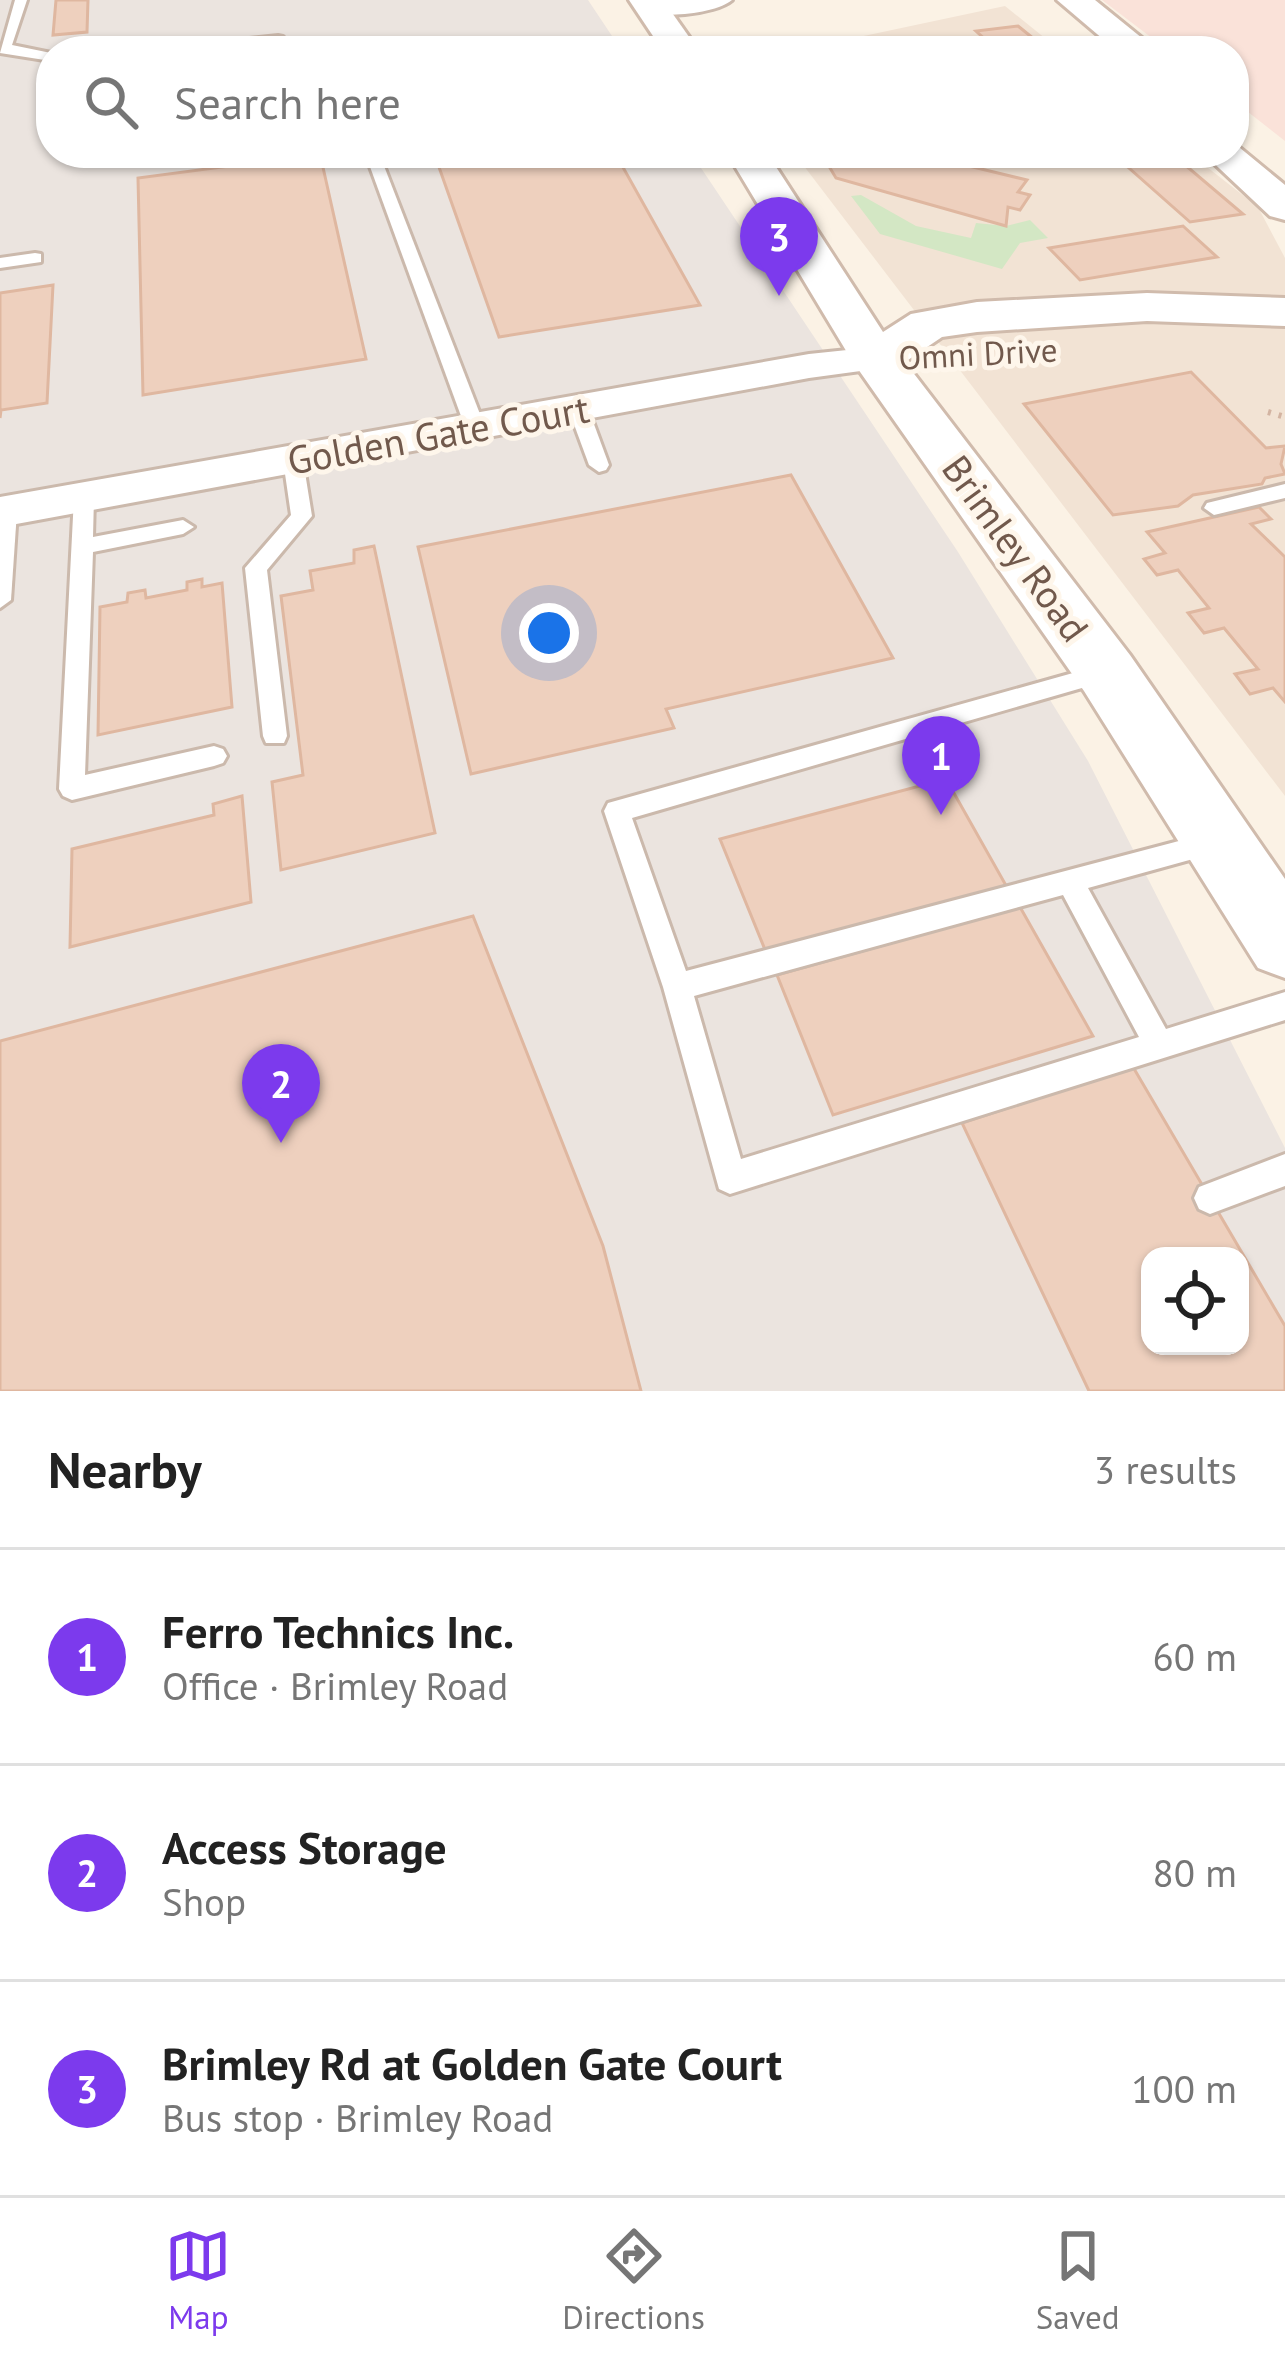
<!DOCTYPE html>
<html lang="en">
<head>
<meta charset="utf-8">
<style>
	body { margin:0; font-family:"PT Sans",sans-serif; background:#f6f6f6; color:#222 }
	.controls { position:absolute; right:36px; bottom:36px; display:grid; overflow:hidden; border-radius:24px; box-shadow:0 3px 9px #0004 }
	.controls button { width:108px; height:108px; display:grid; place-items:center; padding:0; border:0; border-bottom:3px solid #e0e0e0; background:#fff; color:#222; font:60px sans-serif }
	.you { position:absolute; left:549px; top:633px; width:42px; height:42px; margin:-30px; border:9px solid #fff; border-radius:50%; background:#1a73e8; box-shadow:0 0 0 18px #1a73e833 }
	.badge { display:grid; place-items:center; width:78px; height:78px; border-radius:50%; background:#7c3aed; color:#fff; font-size:39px; font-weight:700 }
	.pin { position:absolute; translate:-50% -99px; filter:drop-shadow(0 3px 6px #0008) }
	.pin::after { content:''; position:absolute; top:63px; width:42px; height:36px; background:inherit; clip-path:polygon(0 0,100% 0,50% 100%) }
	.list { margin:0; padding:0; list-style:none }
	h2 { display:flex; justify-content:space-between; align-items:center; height:156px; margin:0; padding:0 48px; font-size:51px }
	h2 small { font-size:39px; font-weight:400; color:#767676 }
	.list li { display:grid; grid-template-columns:78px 1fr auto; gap:36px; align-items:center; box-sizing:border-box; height:216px; padding:0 48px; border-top:3px solid #e0e0e0 }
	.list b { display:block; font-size:45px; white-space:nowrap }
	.list p { margin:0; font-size:39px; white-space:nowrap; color:#767676 }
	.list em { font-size:39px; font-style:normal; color:#767676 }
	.icon { flex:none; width:66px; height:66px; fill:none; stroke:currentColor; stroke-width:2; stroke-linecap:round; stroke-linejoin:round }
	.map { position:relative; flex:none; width:1285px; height:1391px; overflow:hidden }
	.search { position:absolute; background:#fff; box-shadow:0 3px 9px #0004; left:36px; right:36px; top:36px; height:132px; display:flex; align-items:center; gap:30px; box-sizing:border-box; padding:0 42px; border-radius:48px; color:#767676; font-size:45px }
	.sheet { height:804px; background:#fff }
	nav { display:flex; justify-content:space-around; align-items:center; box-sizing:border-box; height:168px; border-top:3px solid #e0e0e0; background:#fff; font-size:33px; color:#767676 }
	nav a { display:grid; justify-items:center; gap:6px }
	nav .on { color:#7c3aed }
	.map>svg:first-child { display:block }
	.residential { fill:#f2e3d4 }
	.commercial { fill:#fae2d9 }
	.industrial { fill:#ebe4df; fill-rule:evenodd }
	.green { fill:#d3e7c4 }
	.building { fill:#eed0be; stroke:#dfb7a0; stroke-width:3; fill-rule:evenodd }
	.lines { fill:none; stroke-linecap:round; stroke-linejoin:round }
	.lane-casing { stroke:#cbb9ac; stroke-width:6 }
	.street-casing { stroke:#cbb9ac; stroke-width:6 }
	.secondary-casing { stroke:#d0bbac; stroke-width:6 }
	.path { stroke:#d3b4a2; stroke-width:6; stroke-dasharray:3 8; stroke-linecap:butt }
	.lane { fill:#fff; fill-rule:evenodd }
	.street { fill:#fff; fill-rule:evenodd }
	.secondary { fill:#fff; fill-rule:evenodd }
	.labels { text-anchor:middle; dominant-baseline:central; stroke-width:10; stroke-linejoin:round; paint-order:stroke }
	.far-street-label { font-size:33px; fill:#71594c; stroke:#fef6eb }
	.street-label { font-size:39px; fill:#71594c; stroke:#fef6eb }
</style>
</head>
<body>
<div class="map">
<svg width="1285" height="1391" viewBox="0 0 1285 1391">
	<rect width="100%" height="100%" fill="#fbf2e5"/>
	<g class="residential">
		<polygon points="1005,6 1061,51 793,51"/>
		<polygon points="794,153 1189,153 1258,207 1285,258 1285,796"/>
	</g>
	<polygon class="commercial" points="1102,0 1285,0 1285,141 1234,101 1234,51 1169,51"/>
	<path class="industrial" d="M0 0H588L622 51H51V153H691L958 552 1088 761 1285 1148V1391H0ZM1150 1256H1240V1346H1150Z"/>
	<polygon class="green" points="861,195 916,226 971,238 976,223 1006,226 1030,220 1048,238 1020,243 1002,269 880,234 851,196"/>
	<g class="building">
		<polygon points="56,0 88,0 87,32 53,35"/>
		<polygon points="1018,26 1049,51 998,51 976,31"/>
		<polygon points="434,153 615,153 700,305 499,337"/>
		<polygon points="821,153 945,153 948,161 1027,180 1018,192 1030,195 1020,210 1008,207 1006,226 836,178"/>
		<polygon points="1112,153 1171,153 1243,214 1190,222"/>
		<polygon points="320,154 366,359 143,395 138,178"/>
		<polygon points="1183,226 1217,257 1080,280 1049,248"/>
		<polygon points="53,285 47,403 1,410 0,418 0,293"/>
		<polygon points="1191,372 1266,448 1285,446 1281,464 1285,474 1265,478 1262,484 1193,495 1178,506 1113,515 1024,404"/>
		<polygon points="791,475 893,658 666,709 674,728 471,774 418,547"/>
		<polygon points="1259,507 1271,519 1251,524 1285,557 1285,702 1273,688 1250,694 1235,674 1258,669 1224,628 1204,633 1188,613 1209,608 1178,570 1157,575 1144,559 1165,553 1147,532"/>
		<polygon points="374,546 435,833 281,870 272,782 303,775 281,596 313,590 310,571 354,563 354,550"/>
		<polygon points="202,579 202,587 222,583 232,707 98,735 100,607 127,602 128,593 145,590 146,598 187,590 187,582"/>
		<polygon points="946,779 1008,889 768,957 720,839"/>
		<polygon points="242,796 251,902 70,947 72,849 214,815 213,804"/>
		<polygon points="1020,907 1093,1036 833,1115 777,975"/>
		<polygon points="473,916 603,1246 641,1391 0,1391 0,1041"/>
		<path d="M1133 1067 1285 1326V1391H1089L962 1123ZM1150 1256H1240V1346H1150Z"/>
	</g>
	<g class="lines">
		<g class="lane-casing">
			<g id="lane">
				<polygon points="15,0 27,0 12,45 51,53 51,61 0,53"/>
				<polygon points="278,36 283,37 283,43 212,51 168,51 175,47"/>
				<polygon points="365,153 379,153 485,427 482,431 468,431 465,427"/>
				<polygon points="35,253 41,254 41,262 0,268 0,258"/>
				<polygon points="578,402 588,408 609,465 606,470 599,472 589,465 568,408"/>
				<polygon points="293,453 303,460 312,516 267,570 287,736 284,743 266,743 263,736 245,568 291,515 283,460"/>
				<polygon points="1285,484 1285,498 1214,515 1204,508 1207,503"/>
				<polygon points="84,490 94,497 93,537 183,520 194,527 183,534 93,552 85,775 214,746 223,749 227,756 223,763 214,766 72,800 63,796 59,789 74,497"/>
				<polygon points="7,504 17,511 11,600 0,608 0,506"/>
				<path d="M1105 664 1113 667 1117 673 1113 679 632 818 686 971 1213 832 1222 835 1226 843 1222 851 1088 888 1166 1029 1285 992V1020L730 1194 719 1189 663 987 604 811 608 803ZM1063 895 1139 1037 741 1159 694 996Z"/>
				<polygon points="1285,1154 1285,1186 1210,1214 1199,1209 1194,1198 1199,1187"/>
			</g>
		</g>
		<g class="street-casing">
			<g id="street">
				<path d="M732 0C716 14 654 21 638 7L647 0Z"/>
				<polygon points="876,347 890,351 895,359 890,367 809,378 0,527 0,497 809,354"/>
			</g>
		</g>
		<g class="secondary-casing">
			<g id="secondary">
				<polygon points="629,0 663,0 699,51 663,51"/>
				<polygon points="1057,0 1095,0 1158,51 1117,51"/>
				<polygon points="1234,143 1285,185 1285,220 1270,216 1203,153 1234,153"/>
				<polygon points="727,153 767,153 883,332 911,314 977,302 1147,293 1285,298 1285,326 1147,321 977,332 942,337 905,362 1130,655 1285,879 1285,978 1258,968 1084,691 851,359"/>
			</g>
		</g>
		<polyline class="path" points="1268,412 1285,417"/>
		<use href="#lane" class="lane"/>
		<use href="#street" class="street"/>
		<use href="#secondary" class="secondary"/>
	</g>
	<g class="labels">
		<g class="far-street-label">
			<text transform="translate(978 353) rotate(-3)">Omni Drive</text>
		</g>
		<g class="street-label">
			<text transform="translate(438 434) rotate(-10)">Golden Gate Court</text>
			<text transform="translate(1016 548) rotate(54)">Brimley Road</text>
		</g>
	</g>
</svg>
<div class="controls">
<button><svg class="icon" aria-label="locate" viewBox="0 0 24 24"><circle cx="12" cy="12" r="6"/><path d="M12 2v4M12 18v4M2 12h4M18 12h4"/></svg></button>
</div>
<div class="you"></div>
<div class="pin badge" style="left:941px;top:815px">1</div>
<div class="pin badge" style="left:281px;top:1143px">2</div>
<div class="pin badge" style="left:779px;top:296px">3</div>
<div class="search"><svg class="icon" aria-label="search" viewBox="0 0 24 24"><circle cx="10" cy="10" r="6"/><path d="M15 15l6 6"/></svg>Search here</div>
</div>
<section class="sheet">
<h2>Nearby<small>3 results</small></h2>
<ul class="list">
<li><span class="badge">1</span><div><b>Ferro Technics Inc.</b><p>Office · Brimley Road</p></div><em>60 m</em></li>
<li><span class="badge">2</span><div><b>Access Storage</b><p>Shop</p></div><em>80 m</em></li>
<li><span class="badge">3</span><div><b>Brimley Rd at Golden Gate Court</b><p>Bus stop · Brimley Road</p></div><em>100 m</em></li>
</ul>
</section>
<nav>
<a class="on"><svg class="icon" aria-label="map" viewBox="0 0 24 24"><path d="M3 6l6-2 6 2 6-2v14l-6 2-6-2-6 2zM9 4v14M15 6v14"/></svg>Map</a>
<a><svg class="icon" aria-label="directions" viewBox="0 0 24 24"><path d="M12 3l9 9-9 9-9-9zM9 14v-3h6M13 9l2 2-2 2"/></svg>Directions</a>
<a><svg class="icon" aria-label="saved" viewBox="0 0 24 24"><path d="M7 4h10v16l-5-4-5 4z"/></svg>Saved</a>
</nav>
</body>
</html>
